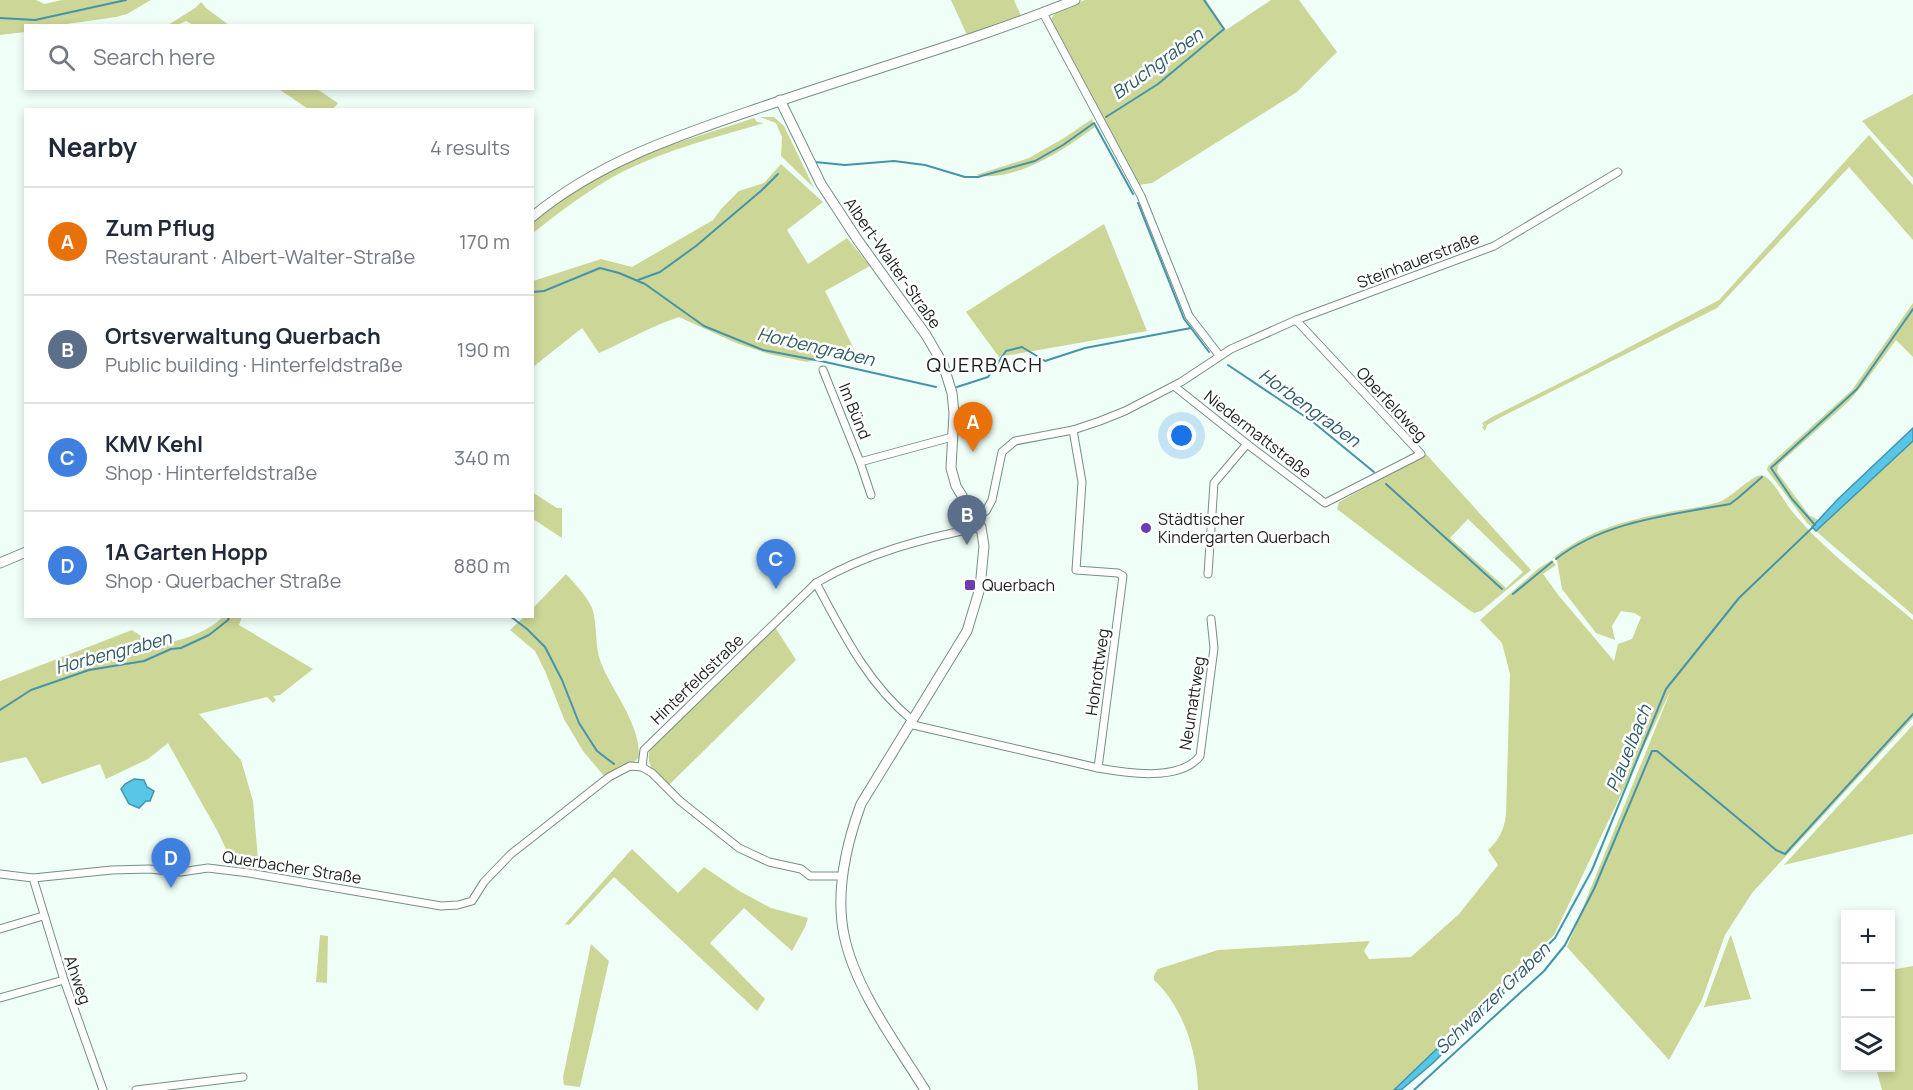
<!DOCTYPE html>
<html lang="en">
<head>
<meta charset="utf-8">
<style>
	body { margin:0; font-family:Manrope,sans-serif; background:#f6f6f7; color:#1f2937 }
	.controls { position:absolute; right:18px; bottom:18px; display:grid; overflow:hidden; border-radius:0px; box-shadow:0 3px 9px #0003 }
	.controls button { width:54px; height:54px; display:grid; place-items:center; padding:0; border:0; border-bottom:2px solid #e0e1e3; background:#fff; color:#1f2937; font:30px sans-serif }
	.you { position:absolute; left:1182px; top:436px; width:21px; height:21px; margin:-15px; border:4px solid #fff; border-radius:50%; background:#1a73e8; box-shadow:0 0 0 9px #1a73e833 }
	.badge { display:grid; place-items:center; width:39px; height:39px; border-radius:50%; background:#6d3cb3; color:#fff; font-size:20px; font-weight:700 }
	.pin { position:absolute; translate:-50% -50px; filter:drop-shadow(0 2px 3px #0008) }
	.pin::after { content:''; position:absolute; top:32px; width:21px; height:18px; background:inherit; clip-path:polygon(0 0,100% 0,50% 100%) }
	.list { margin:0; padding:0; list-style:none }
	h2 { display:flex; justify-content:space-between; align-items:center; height:78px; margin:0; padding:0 24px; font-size:26px }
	h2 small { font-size:20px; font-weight:400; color:#747a83 }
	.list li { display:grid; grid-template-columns:39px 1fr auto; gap:18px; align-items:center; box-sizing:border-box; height:108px; padding:0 24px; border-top:2px solid #e0e1e3 }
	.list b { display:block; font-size:22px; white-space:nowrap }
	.list p { margin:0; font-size:20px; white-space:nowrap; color:#747a83 }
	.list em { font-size:20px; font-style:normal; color:#747a83 }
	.icon { flex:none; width:33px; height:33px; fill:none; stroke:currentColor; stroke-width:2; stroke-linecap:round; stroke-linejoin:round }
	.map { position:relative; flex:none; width:1913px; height:1090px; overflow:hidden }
	.search { position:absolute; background:#fff; box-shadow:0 3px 9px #0003; left:24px; top:24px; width:510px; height:66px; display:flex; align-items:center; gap:15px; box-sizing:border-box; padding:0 21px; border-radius:0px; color:#747a83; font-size:22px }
	.panel { position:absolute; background:#fff; box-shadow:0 3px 9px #0003; left:24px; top:108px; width:510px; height:510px; border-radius:0px }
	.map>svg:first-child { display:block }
	.green { fill:#ccd696; fill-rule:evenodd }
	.water { fill:#58c6e6; stroke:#4594aa; stroke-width:1.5 }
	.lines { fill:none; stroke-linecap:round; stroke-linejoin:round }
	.stream { stroke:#4594aa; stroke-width:2 }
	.street-casing { stroke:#768f84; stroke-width:9 }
	.secondary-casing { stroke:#768f84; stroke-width:11 }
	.street { stroke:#fff; stroke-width:7 }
	.secondary { stroke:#fff; stroke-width:9 }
	.poi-dot { fill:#6d3cb3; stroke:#fff; stroke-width:2 }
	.labels { text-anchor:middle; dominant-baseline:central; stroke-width:5; stroke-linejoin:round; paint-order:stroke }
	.street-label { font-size:16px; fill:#18211d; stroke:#fff }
	.poi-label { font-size:16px; fill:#18211d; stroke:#fff; text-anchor:start }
	.water-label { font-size:18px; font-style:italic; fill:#2e5c6a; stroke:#fff }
	.quarter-label { font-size:20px; letter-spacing:1.5px; fill:#18211d; stroke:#fff }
</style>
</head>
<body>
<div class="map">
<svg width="1913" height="1090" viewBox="0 0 1913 1090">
	<rect width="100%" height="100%" fill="#effff7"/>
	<g class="green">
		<polygon points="0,0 36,0 44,4 62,0 151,0 127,14 116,17 60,25 26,26 25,32 0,35"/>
		<polygon points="951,0 1014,0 1021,16 967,35"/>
		<polygon points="1085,0 1206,0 1226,30 1271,0 1299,0 1337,52 1297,92 1152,183 1139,185 1051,19 1055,13"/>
		<polygon points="201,2 206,8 229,25 193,25 186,21 178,25 168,25 195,8"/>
		<polygon points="279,89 317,89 338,103 333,109 308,109"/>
		<polygon points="1913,94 1913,178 1862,121"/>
		<polygon points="760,117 774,117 784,126 814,188 781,156 782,137 776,123"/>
		<path d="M754 118 757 122 764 123C717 137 669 149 624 171 591 188 562 210 533 233V222C562 199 593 178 627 163 668 144 712 132 754 118Z"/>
		<path d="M1092 119 1095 127C1065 149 1015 183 976 175L1029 158 1064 138Z"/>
		<polygon points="1869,135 1913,185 1913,240 1849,167 1717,308 1503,416 1487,425 1485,431 1482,427 1484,426 1482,423 1492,417 1582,372 1719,300"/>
		<path d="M781 164 823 202 787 230 808 264 847 238 870 266 825 291 855 351 807 362 769 354 736 343 679 317C651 326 626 341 599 353L582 328 533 367V281L601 259 632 267 713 220 722 208 739 191 764 183Z"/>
		<polygon points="1104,224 1147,331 999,357 966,312"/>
		<polygon points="1913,303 1913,357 1896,340 1865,382 1849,401 1778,465 1777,472 1809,515 1818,520 1812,527 1807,523 1767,470 1768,466 1852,390"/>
		<polygon points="1913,441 1913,615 1816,531"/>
		<path d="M1426 454 1531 570 1481 611 1474 613 1469 610 1337 509 1339 502ZM1468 519 1523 572 1506 588 1450 538Z"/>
		<path d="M1762 475C1774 480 1783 500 1791 510 1825 552 1872 585 1913 620V718L1752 893 1725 935 1702 1000 1669 1060 1567 947 1671 690 1554 935 1394 1090H1198C1197 1051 1183 1007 1154 980V975L1158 969 1218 950 1370 941 1364 951 1369 959 1411 957 1459 914 1498 865 1488 850C1499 840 1504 830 1506 815L1510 674 1502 643 1480 620 1539 568 1552 560 1556 565 1543 574 1559 596 1614 661 1618 644 1632 639 1641 617 1634 613 1621 611 1612 626 1615 640 1596 633 1562 589 1557 561 1554 557C1591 529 1624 521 1669 512 1685 509 1703 507 1719 502 1733 497 1750 476 1762 475Z"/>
		<polygon points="532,492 557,508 562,508 562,538 533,519"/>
		<path d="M566 574C576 585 586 595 592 608 598 624 594 645 601 663 613 693 640 723 639 757L634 762 622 765 604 776 583 751 564 719 545 671 535 651 510 630 524 617 532 616 533 608Z"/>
		<path d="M223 617H242L239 625 313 669 280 695 273 696 276 700 273 703 267 697 199 714 241 760 253 801 259 871 234 866 218 832 168 743 148 759 106 779 100 764 42 784 26 757 0 763V681L132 630 156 646C181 640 205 634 223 617Z"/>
		<path d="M775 627 796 660 669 785C656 773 645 768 650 749Z"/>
		<polygon points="1913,725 1913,834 1784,865 1794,854"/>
		<polygon points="632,849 678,893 704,867 741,892 771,908 808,918 805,927 792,951 744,908 710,943 765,999 757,1011 614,877 569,925 565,924"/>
		<polygon points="320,935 328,936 327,983 316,982"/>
		<polygon points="1731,935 1751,999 1704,1007 1730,936"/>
		<polygon points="591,944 609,961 580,1087 564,1085 563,1077"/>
		<polygon points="1913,966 1913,1090 1882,1090 1876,1068 1890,1068 1891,970"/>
	</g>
	<g class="water">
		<polygon points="1913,428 1913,441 1816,531 1812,527 1838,499"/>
		<polygon points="134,779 144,780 147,787 154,791 150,801 146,801 139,808 129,804 121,789 125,784"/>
		<polygon points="1499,989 1504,993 1433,1063 1401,1090 1394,1090"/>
	</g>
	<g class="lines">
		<g class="stream">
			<polyline points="0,18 35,20 126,0"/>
			<polyline points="1106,117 1158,84 1224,29 1204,0"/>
			<polyline points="815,162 845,165 894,161 925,165 965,177 978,177 1035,161 1063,145 1094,123 1133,194"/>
			<polyline points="1138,203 1184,319 1191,328"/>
			<polyline points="638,280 660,272 696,246 762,190 778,174"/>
			<polyline points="532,292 544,291 600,268 619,273 645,284 704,326 763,350 821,361 936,387"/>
			<polyline points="1228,365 1313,422 1374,472"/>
			<polyline points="957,387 988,377 1006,351 1022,347 1045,361 1085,348 1191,328 1209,352"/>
			<polyline points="1386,484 1502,589"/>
			<polyline points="1815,525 1792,499 1771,468 1857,389 1913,309"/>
			<path d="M1556 559C1604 521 1671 515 1730 504L1738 498 1762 477"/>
			<polyline points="1513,594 1552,562"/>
			<polyline points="510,616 527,629 545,647 562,680 579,723 597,751 614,764"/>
			<polyline points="0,710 31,690 89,670 144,661 171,649 181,648 209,635 228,620 230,616"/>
			<polyline points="1499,993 1555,938 1592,870 1666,689 1739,598 1813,527"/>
			<polyline points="1414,1090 1544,971 1565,945 1594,889 1652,751 1657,751 1776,850 1785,854 1913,714"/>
		</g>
		<g class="street-casing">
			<g id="street">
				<polyline points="1043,13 1141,196 1189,316 1219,355"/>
				<polyline points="823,370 860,462 952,437"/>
				<polyline points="1174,386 1247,444 1325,503 1421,454 1296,320"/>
				<polyline points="860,462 871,495"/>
				<polyline points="977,517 986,511 992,500 1002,452 1015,441 1073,430 1100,421 1125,411 1181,382 1231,349 1296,320 1494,246 1618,172"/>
				<polyline points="1208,574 1214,483 1247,444"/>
				<path d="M816 583C843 633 867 683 912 720"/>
				<polyline points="909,724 1098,768 1123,576 1118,573 1076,570 1082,482 1073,430"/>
				<path d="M642 767 644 750 816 583C866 553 925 538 981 527"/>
				<path d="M1098 768C1126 773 1180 782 1200 756L1214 648 1211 619"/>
				<polyline points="0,874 33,878 112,870 149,869 181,872 208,868 249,873 441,906 458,905 472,901 484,882 511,854 609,777 630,766 642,767 652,773 680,801 739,848 769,862 801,869 810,876 842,876"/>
				<polyline points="33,878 64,980 103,1090"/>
				<polyline points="0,929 43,916"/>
				<polyline points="0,998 64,980"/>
				<polyline points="136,1090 243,1077"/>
			</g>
		</g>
		<g class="secondary-casing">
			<g id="secondary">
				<path d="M780 100 821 184 857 239 926 335 943 364 952 393 954 413 951 468 956 486 981 527 984 546 980 588 967 631 861 804C846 845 835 891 844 935 855 989 896 1043 925 1090"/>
				<path d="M532 217C598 162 677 136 756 109 862 72 971 42 1075 0"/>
				<polyline points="0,563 26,552"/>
			</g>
		</g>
		<use href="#street" class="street"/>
		<use href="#secondary" class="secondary"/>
	</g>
	<g class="poi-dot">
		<circle cx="1146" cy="528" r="6"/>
		<rect x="964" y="579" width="12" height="12" rx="3"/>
	</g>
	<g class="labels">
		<g class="street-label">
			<text transform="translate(1418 260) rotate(-21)">Steinhauerstraße</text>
			<text transform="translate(893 263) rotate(55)">Albert-Walter-Straße</text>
			<text transform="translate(1392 404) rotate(47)">Oberfeldweg</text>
			<text transform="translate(855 411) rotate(68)">Im Bünd</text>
			<text transform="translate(1258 434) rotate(38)">Niedermattstraße</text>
			<text transform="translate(1097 672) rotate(-82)">Hohrottweg</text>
			<text transform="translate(697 679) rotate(-44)">Hinterfeldstraße</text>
			<text transform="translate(1192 703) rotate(-81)">Neumattweg</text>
			<text transform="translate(292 867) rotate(9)">Querbacher Straße</text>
			<text transform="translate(78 980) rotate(71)">Ahweg</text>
		</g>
		<g class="poi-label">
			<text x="1158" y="519">Städtischer<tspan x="1158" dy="18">Kindergarten Querbach</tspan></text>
			<text x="982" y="585">Querbach</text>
		</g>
		<g class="water-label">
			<text transform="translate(1157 63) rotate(-36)">Bruchgraben</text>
			<text transform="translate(816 346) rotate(13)">Horbengraben</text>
			<text transform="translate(1310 407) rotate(36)">Horbengraben</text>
			<text transform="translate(113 652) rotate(-15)">Horbengraben</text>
			<text transform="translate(1628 748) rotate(-68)">Plauelbach</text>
			<text transform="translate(1492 998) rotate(-44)">Schwarzer Graben</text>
		</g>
		<g class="quarter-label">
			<text x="985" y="364">QUERBACH</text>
		</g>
	</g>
</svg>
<div class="controls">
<button>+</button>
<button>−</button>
<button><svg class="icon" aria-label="layers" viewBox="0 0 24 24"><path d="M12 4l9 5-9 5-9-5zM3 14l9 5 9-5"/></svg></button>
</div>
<div class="you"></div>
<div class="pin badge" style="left:973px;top:452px;background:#e8710a">A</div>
<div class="pin badge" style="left:967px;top:545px;background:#5c6f8a">B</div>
<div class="pin badge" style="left:776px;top:589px;background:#3f7fe0">C</div>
<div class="pin badge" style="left:171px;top:888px;background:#3f7fe0">D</div>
<div class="search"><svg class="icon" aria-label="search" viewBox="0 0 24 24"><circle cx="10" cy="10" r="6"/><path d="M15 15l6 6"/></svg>Search here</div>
<section class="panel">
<h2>Nearby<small>4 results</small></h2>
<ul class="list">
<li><span class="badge" style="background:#e8710a">A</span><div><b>Zum Pflug</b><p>Restaurant · Albert-Walter-Straße</p></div><em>170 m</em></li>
<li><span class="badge" style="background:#5c6f8a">B</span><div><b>Ortsverwaltung Querbach</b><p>Public building · Hinterfeldstraße</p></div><em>190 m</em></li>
<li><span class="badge" style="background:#3f7fe0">C</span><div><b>KMV Kehl</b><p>Shop · Hinterfeldstraße</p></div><em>340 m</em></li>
<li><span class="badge" style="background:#3f7fe0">D</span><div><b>1A Garten Hopp</b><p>Shop · Querbacher Straße</p></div><em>880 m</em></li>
</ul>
</section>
</div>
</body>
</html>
